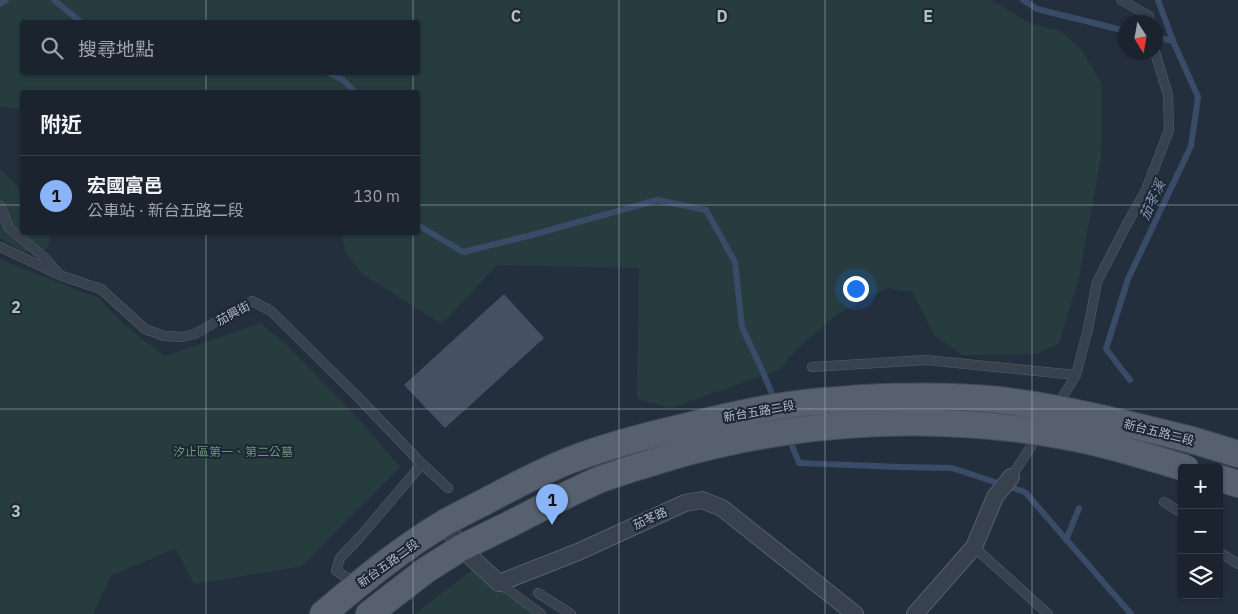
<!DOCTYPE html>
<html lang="zh-TW">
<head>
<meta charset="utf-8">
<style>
	body { margin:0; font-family:"IBM Plex Sans","Noto Sans TC",sans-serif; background:#242b36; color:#f1f3f6 }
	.controls { position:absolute; right:15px; bottom:15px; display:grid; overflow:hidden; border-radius:5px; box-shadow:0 1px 4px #0004 }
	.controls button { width:45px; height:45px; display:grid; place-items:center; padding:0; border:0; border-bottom:1px solid #39404a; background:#1b232e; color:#f1f3f6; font:25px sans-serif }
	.compass { position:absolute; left:1118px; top:15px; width:45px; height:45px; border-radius:50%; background:#1b232e; box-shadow:0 1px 4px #0004; rotate:169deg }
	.you { position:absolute; left:855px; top:288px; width:18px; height:18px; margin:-12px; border:4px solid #fff; border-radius:50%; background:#1a73e8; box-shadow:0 0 0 8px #1a73e833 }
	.badge { display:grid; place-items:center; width:32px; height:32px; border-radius:50%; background:#8ab4f8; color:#111; font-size:16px; font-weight:700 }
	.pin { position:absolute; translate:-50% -41px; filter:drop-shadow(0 1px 2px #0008) }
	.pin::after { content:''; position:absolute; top:26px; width:18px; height:15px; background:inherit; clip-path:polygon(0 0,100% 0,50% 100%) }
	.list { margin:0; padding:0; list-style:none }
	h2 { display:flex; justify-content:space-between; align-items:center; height:65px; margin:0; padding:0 20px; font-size:21px }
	h2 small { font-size:16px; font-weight:400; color:#a0a4aa }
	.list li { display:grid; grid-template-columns:32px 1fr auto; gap:15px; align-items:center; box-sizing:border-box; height:80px; padding:0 20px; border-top:1px solid #39404a }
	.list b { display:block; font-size:19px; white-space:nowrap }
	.list p { margin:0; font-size:16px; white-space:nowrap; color:#a0a4aa }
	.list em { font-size:16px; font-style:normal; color:#a0a4aa }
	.icon { flex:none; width:28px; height:28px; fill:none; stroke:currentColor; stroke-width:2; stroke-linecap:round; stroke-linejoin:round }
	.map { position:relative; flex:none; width:1238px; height:614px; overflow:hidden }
	.search { position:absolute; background:#1b232e; box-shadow:0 1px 4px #0004; left:20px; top:20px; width:400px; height:55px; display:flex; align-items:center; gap:12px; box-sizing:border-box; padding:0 18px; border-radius:5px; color:#a0a4aa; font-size:19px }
	.panel { position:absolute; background:#1b232e; box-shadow:0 1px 4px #0004; left:20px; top:90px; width:400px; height:145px; border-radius:5px }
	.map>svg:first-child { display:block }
	.green { fill:#263c3f; fill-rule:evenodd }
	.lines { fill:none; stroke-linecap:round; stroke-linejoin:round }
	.stream { stroke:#394c67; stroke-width:6 }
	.building { fill:#455162 }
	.lane-casing { stroke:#565f6c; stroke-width:10 }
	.street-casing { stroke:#565f6c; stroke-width:18 }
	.primary-casing { stroke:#414a57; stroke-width:28 }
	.lane { stroke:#38414e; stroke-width:9 }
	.street { stroke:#38414e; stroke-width:16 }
	.primary { stroke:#56606e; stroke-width:26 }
	.primary-bridge-casing { stroke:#414a57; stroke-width:28; stroke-linecap:butt }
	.primary-bridge { stroke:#56606e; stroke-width:26 }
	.grid { fill:none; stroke:#b4bcc9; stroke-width:1; stroke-opacity:0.55 }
	.labels { text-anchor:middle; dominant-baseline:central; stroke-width:4; stroke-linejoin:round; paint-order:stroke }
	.street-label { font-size:12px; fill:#b4bcc9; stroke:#1d2633 }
	.park-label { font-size:12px; fill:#6b9a76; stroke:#1d2633 }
	.water-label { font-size:14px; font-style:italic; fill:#7c92b1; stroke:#1d2633 }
	.grid-label { font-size:16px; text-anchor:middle; font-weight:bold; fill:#b4bcc9; stroke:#1d2633; stroke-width:4; stroke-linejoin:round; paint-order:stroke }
</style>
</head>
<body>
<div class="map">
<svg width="1238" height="614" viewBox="0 0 1238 614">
	<rect width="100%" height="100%" fill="#242f3e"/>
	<g class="green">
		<path d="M0 0H992L1029 23 1060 31 1081 49 1102 84 1101 158 1078 282 1059 343 1038 354 962 355 935 336 912 292 887 288 837 314 798 348 779 370 671 408 637 399 639 268 497 265 442 324 362 274 346 253 341 233 418 232V92H22V110L19 109 0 107ZM418 22V72H22V22Z"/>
		<polygon points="0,169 22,191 22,232 50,233 48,249 24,252 0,238"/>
		<polygon points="0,258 6,262 99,298 124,325 165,356 260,323 291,349 364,425 400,467 302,566 194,584 175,548 111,576 93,614 0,614"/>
		<polygon points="472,570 534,614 415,614"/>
	</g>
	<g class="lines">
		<g class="stream">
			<polyline points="54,0 81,22"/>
			<polyline points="1023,0 1037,9 1126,31"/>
			<polyline points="1158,0 1173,41"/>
			<polyline points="0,4 6,0"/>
			<polyline points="328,72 343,80 355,92"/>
			<polyline points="418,225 463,252 532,235 657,200 706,210 735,262 742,327 762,370 775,401"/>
			<polyline points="1130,380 1106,349 1128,279 1191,146 1198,97 1173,41 1156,37"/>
			<polyline points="789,438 799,463 899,467 952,468 1025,492 1131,614"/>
			<polyline points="1066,540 1079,508"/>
		</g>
	</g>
	<polygon class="building" points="504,294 544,338 445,428 404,385"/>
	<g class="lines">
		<g class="lane-casing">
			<g id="lane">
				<polyline points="1121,0 1149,16 1150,22"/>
				<polyline points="0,206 9,228 44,257 58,273"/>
				<polyline points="0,247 62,276 101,289 145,329 164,336 182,337 195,334 252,301 271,311 356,395 422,464 448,488"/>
				<polyline points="812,367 926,360 1076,375"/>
				<polyline points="1057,406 1076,375 1088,329 1097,282 1128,222 1146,190 1169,130 1168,95 1155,52"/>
				<polyline points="1011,477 1038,436"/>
				<polyline points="1164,502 1182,513"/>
				<polyline points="974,547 1048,614"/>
				<polyline points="1219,552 1238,564"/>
				<polyline points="356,583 336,571 340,558 360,537 422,464"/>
				<polyline points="499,583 541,614"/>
				<polyline points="538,593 571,614"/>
			</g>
		</g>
		<g class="street-casing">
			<g id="street">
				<polyline points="445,523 461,548 499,583 578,552 685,503 702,500 722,508 855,614"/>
				<polyline points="915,614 974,547 995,497 1011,477"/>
			</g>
		</g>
		<g class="primary-casing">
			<g id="primary">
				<polyline points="1192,440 1238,454"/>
				<polyline points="1219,478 1238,484"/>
				<path d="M323 614C362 581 402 548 446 522 460 514 475 507 490 499"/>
				<polyline points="369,614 426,570 461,548 510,524"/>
			</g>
		</g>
		<use href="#lane" class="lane"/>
		<use href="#street" class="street"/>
		<use href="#primary" class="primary"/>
		<g class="primary-bridge-casing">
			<g id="primary-bridge">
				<path d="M490 499C516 485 541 472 568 461 606 446 645 436 684 427 719 418 753 410 788 405 813 401 838 400 863 398 909 396 954 395 999 400 1065 408 1128 424 1192 440"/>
				<path d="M510 524C540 509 570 492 601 479 611 475 621 473 630 469 648 464 666 458 684 453 809 419 942 413 1069 437 1109 444 1147 457 1186 468"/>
			</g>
		</g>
		<use href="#primary-bridge" class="primary-bridge"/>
	</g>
	<path class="grid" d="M206 0V22M413 0V22M619 0V614M825 0V614M1032 0V614M206 72V92M413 72V92M0 205H22M418 205H1238M206 232V614M413 232V614M0 409H1238"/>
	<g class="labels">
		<g class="street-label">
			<text transform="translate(233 313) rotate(-28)">茄興街</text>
			<text transform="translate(759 411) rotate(-10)">新台五路二段</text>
			<text transform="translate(1159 432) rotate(14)">新台五路二段</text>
			<text transform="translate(650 518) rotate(-24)">茄苳路</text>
			<text transform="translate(388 563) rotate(-36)">新台五路二段</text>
		</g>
		<g class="park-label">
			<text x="233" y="451">汐止區第一、第二公墓</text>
		</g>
		<g class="water-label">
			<text transform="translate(1152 200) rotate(-65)">茄苳溪</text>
		</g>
	</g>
	<g class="grid-label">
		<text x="516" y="22">C</text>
		<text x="722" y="22">D</text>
		<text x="928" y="22">E</text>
		<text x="16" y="313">2</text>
		<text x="16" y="517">3</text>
	</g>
</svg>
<div class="controls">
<button>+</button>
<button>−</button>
<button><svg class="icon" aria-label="layers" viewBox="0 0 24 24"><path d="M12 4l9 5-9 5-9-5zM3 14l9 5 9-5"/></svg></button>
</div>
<svg class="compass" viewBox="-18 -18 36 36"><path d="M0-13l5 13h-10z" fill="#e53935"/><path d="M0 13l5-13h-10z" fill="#a0a4aa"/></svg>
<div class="you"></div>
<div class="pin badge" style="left:552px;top:525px">1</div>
<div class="search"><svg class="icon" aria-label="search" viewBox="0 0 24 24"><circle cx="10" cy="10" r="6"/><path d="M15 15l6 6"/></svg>搜尋地點</div>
<section class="panel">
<h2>附近<small></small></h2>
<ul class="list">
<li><span class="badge">1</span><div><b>宏國富邑</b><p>公車站 · 新台五路二段</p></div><em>130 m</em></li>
</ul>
</section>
</div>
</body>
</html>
